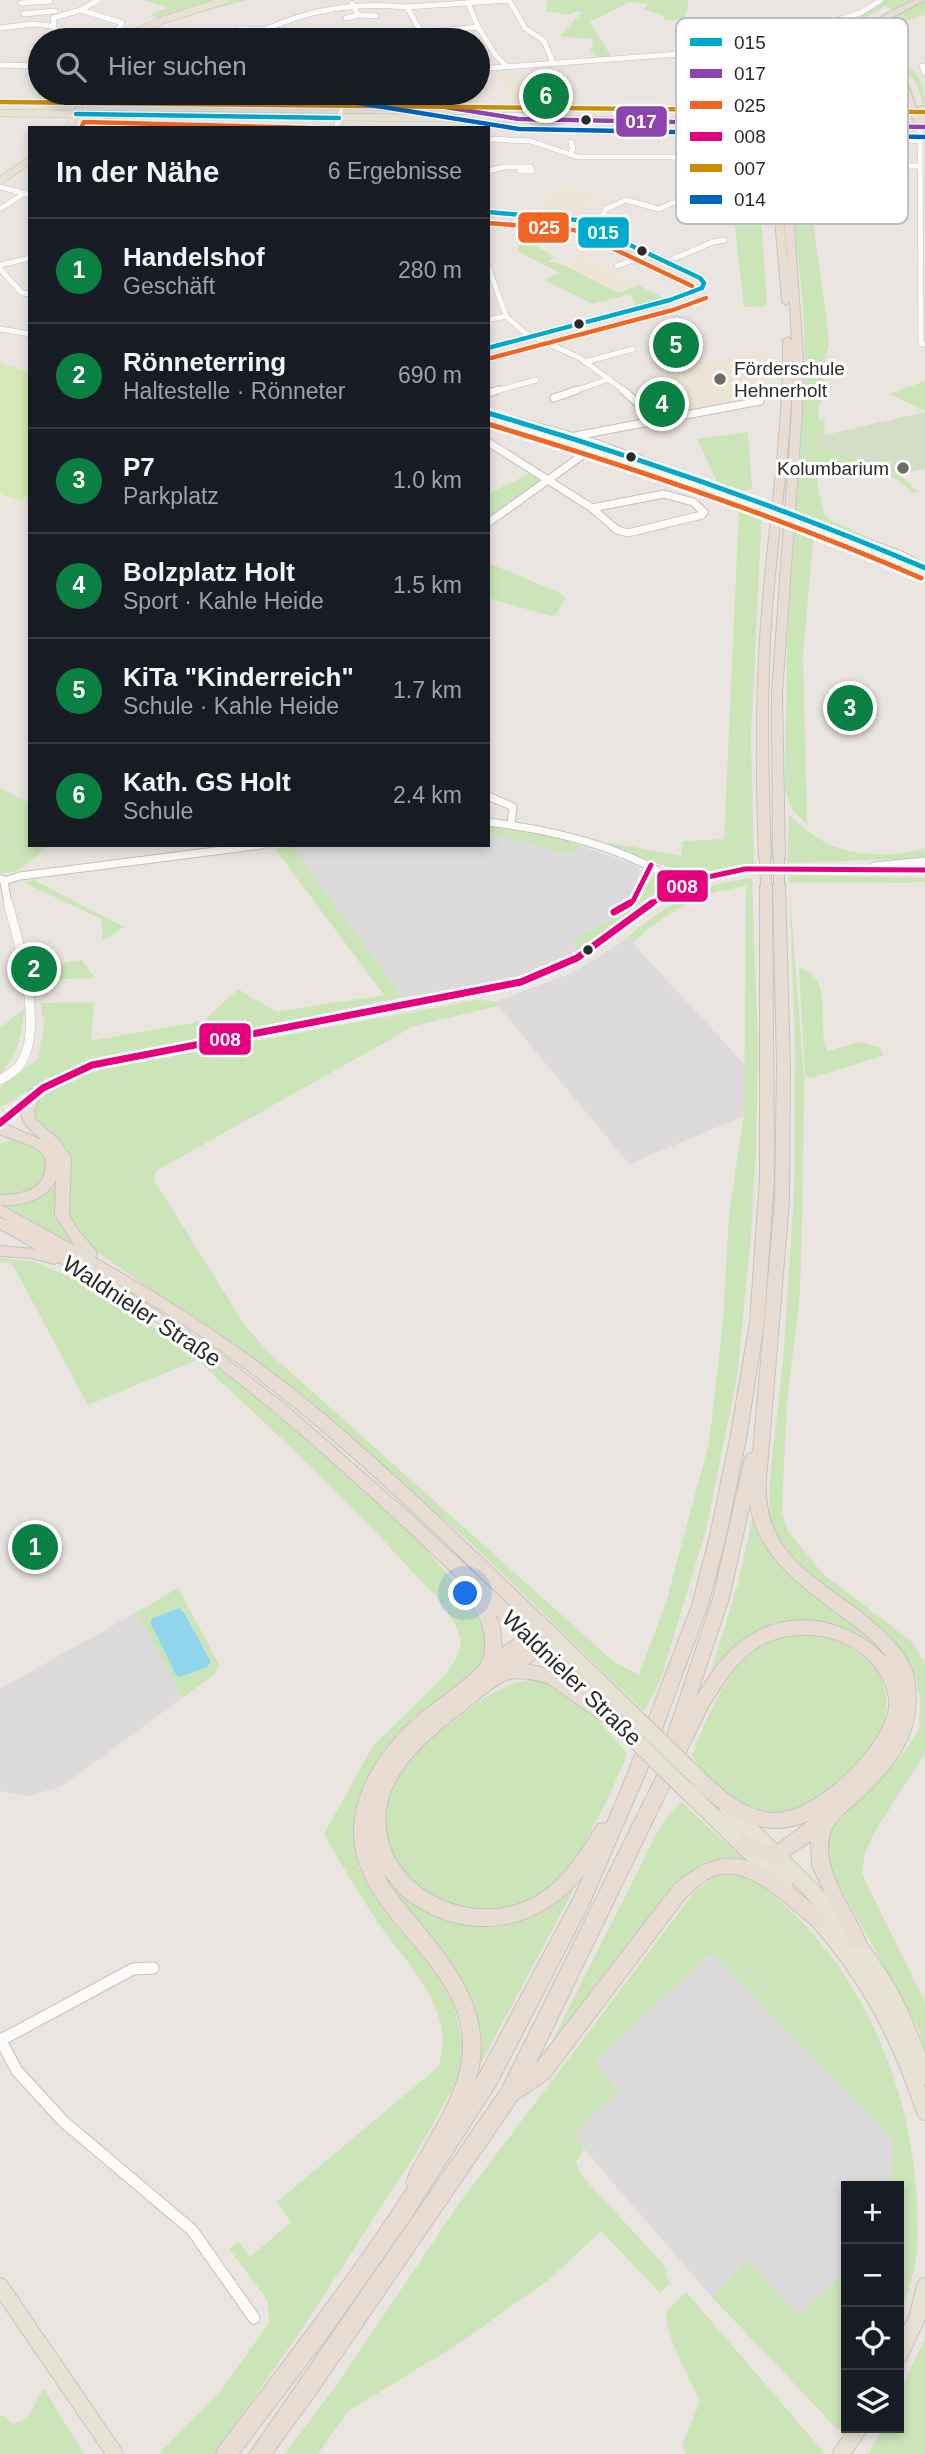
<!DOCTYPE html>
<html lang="de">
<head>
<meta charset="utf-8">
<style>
	body { margin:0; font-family:Helvetica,sans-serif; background:#242831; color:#f1f3f6 }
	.controls { position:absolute; right:21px; bottom:21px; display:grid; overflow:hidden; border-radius:0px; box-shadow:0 4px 10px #0003 }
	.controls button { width:63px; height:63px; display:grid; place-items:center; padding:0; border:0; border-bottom:2px solid #363941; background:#171b24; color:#f1f3f6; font:35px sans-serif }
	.you { position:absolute; left:466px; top:1594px; width:24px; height:24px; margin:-18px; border:5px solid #fff; border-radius:50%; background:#1a73e8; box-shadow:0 0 0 10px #1a73e833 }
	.badge { display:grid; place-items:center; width:46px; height:46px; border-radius:50%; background:#0b8043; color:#fff; font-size:23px; font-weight:700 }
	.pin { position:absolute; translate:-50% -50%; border:4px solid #fff; box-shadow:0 2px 7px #0006 }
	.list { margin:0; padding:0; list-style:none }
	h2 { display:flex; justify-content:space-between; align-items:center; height:91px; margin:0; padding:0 28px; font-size:30px }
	h2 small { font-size:23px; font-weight:400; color:#9ea1a6 }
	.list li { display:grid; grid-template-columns:46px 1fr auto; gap:21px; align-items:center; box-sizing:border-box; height:105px; padding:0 28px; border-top:2px solid #363941 }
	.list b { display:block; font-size:26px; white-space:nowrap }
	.list p { margin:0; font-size:23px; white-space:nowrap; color:#9ea1a6 }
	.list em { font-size:23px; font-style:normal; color:#9ea1a6 }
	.icon { flex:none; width:38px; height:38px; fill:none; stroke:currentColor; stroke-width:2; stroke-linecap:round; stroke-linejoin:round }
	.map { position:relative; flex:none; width:925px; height:2454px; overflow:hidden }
	.search { position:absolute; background:#171b24; box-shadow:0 4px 10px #0003; left:28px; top:28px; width:462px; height:77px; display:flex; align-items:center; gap:18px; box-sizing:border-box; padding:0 24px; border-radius:38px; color:#9ea1a6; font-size:26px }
	.panel { position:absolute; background:#171b24; box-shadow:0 4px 10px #0003; left:28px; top:126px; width:462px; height:721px; border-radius:0px }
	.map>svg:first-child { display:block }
	.industrial { fill:#dddadc }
	.education { fill:#ede4d5 }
	.green { fill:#cce5b8; fill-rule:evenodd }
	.cemetery { fill:#d6ddc7 }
	.pitch { fill:#d7e9b6 }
	.water { fill:#92d6ed }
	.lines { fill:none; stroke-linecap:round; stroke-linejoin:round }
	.minor-far3-casing { stroke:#c3c1c1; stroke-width:6 }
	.minor-far2-casing { stroke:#c3c1c1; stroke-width:9 }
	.minor-far1-casing { stroke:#c3c1c1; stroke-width:10 }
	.minor-casing { stroke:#c3c1c1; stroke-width:13 }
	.major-far1-casing { stroke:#c5c3c1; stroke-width:8 }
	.major-casing { stroke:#c5c3c1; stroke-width:18 }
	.highway-casing { stroke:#c5c3c1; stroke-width:2 }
	.minor-far3 { stroke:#fcfbfa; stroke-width:5 }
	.minor-far2 { stroke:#fcfbfa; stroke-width:7 }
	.minor-far1 { stroke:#fcfbfa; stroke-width:9 }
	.minor { stroke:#fcfbfa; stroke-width:11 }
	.major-far1 { stroke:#e7e2d3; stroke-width:7 }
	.major { stroke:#e7e2d3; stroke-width:16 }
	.highway { fill:#e9dcd3; fill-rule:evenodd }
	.minor-bridge-casing { stroke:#c3c1c1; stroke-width:9; stroke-linecap:butt }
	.major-bridge-far1-casing { stroke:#c5c3c1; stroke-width:8; stroke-linecap:butt }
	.major-bridge-casing { stroke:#c5c3c1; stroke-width:18; stroke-linecap:butt }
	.highway-bridge-casing { stroke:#c5c3c1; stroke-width:12; stroke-linecap:butt }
	.minor-bridge { stroke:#fcfbfa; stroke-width:7 }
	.major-bridge-far1 { stroke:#e7e2d3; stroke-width:7 }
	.major-bridge { stroke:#e7e2d3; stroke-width:16 }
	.highway-bridge { stroke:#e9dcd3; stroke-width:10 }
	.bus-1-far1-casing { stroke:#fff; stroke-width:7 }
	.bus-1-casing { stroke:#fff; stroke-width:10 }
	.bus-2-casing { stroke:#fff; stroke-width:7 }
	.bus-3-far1-casing { stroke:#fff; stroke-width:7 }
	.bus-3-casing { stroke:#fff; stroke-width:10 }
	.bus-4-far1-casing { stroke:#fff; stroke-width:10 }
	.bus-4-casing { stroke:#fff; stroke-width:12 }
	.bus-5-casing { stroke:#fff; stroke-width:7 }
	.bus-6-casing { stroke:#fff; stroke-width:7 }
	.bus-1-far1 { stroke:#00a9ce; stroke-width:4.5 }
	.bus-1 { stroke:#00a9ce; stroke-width:5 }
	.bus-2 { stroke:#8e44ad; stroke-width:4.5 }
	.bus-3-far1 { stroke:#f26522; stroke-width:4.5 }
	.bus-3 { stroke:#f26522; stroke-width:5 }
	.bus-4-far1 { stroke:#e5007d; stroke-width:5 }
	.bus-4 { stroke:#e5007d; stroke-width:7 }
	.bus-5 { stroke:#ce8d09; stroke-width:4.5 }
	.bus-6 { stroke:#0065bd; stroke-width:4.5 }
	.bus-dot { fill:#2b2b2b; stroke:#fff; stroke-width:2.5 }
	.poi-dot { fill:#6e6c6a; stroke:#fff; stroke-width:2.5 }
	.labels { text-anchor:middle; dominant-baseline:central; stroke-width:6; stroke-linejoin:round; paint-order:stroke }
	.far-poi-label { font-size:19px; fill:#2b2b2b; stroke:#fff; text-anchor:start }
	.street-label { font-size:23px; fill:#2b2b2b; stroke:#fff }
	.key { fill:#fff; stroke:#bfbfbf; stroke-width:2 }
	.key-label { font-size:19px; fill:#2b2b2b }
	.line-badge { stroke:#fff; stroke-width:2.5 }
	.badge-label { font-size:19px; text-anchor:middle; font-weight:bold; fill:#fff }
</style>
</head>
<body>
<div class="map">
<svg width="925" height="2454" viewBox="0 0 925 2454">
	<rect width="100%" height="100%" fill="#eae5e0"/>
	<g class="industrial">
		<polygon points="488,824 556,837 584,847 633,864 640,868 638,879 664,886 581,948 558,961 512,979 485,986 403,997 292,846 488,845"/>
		<polygon points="628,938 746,1066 744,1116 629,1164 495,1002 572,973"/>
		<polygon points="137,1612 182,1698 62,1786 29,1796 0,1791 0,1689"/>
		<polygon points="711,1952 894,2139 890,2186 846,2186 846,2269 799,2315 747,2260 712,2297 584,2149 574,2134 617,2092 594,2062"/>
	</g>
	<g class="education">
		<polygon points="513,68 519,79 534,78 539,86 556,85 553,79 565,78 586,104 560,103 564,111 516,113 520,109 495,70"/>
		<polygon points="566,188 581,189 610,203 597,208 593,204 569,215 538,213 543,197"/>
		<polygon points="581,255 616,272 615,273 638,285 619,293 551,261 568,260"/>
		<polygon points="690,331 703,356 662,359 650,334"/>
		<polygon points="768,351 766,392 750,393 751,399 690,410 679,386 668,373 688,370 686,364 688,362 753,356 751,352"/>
	</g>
	<g class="green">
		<polygon points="143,0 247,0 167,22 150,15 169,7"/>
		<polygon points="548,0 689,0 684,20 665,20 661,14 644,10 647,4 630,2 590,22 611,56 597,58 590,51 593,46 592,39 560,36 576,18 584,13 576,11 569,15 546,11"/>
		<path d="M883 0H925V15L894 26 891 36 893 54C917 71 925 78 925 110L915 80 876 59 858 44 864 35 899 12 885 6C860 21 833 42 804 51 775 60 744 59 715 71 740 55 770 58 798 49 829 39 856 17 883 0Z"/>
		<path d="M851 42C855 65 894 64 907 80 912 86 913 94 916 101H913C912 97 910 90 908 86 890 61 842 63 819 74Z"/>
		<path d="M857 68C884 69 895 72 906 98 909 104 911 107 910 114L892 119 798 116C812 85 821 71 857 68Z"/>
		<path d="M796 126H807L803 178 811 208 827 322 829 345 822 375 825 384 834 387C823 395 817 404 818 419L825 420 824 435 816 437 857 460 899 474 917 491 925 490 913 493C885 466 856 460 819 477L817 481 824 514 830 520 892 548 795 511C802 444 807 376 803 308 799 248 784 185 796 126Z"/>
		<polygon points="758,168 767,306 744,307 728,169"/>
		<polygon points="528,227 533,228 531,235 539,239 531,243 552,255 550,256 554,258 548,261 566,266 619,293 638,285 666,299 637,307 630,294 593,304 544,280 560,273 517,251 522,240 515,239 518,235 524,236"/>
		<polygon points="925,381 925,411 889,394"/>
		<polygon points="748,432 752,488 744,491 718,483 697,439"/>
		<polygon points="531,473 541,482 488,520 488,494"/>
		<polygon points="729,497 762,509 751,737 754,865 719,869 692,875 613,848 607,842 681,856 683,841 724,839 739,510"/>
		<polygon points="795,525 808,526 893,557 892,561 825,537 813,541 803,655 807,824 792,809 785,790 787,641"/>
		<polygon points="488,563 556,591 566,598 556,614 551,616 488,598"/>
		<polygon points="0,788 30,803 30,845 50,845 16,872 0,873"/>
		<path d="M789 815C799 823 808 832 819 839 849 857 893 858 925 848V858L787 863Z"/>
		<polygon points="488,824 556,837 584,847 569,855 518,840 488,835"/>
		<polygon points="292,846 403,997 80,1065 39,1084 0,1108 0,1087 38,1059 45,1019 42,1016 41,1003 94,1002 91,1041 203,1021 238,989 276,1012 384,995 275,849"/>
		<polygon points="658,874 666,878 667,883 664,886 581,948 571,941 631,907 640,898 648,878"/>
		<polygon points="789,875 925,878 925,881 908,883 789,882 804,1077 803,1180 800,1295 787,1402 782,1511 788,1531 823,1574 912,1642 925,1664 925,1753 876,1830 865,1852 862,1874 925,2002 925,2052 918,2027 831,1871 826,1852 830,1831 905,1751 919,1729 920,1697 914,1672 887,1635 799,1567 778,1540 770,1520 769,1489 784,1349 794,1191 795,1050"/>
		<path d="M752 878 758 1045 756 1152 751 1236 737 1377 706 1530 660 1681 644 1711 473 1545 301 1395 90 1247 67 1216C69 1196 76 1167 67 1148L35 1122C26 1090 81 1077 103 1069L477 1000 493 1001 498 1006 414 1026 156 1171 154 1180 244 1324 267 1351 613 1661 639 1675 666 1602 709 1443 723 1322 729 1213 744 1116 746 886C697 893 669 911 633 942L627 937C668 904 698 884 752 878Z"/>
		<polygon points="34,880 124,927 103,941 101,919 23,882"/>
		<polygon points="82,960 95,978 39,980 37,968 61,968 62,963"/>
		<path d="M801 968C835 979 816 1027 827 1051L861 1042 881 1048 883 1056 810 1078 805 1073 799 970Z"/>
		<path d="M25 1008C22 1032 18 1056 0 1074V1028Z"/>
		<path d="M14 1139 40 1148 50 1161C46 1190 25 1194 0 1198V1144Z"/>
		<polygon points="59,1173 54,1215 74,1246 0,1205 15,1202"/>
		<path d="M0 1258 32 1261 85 1283 236 1380 359 1485 424 1547 477 1609 487 1632 488 1649 475 1671 383 1753 369 1775 358 1803 355 1846 359 1869 372 1891 439 1975 452 1998 463 2043 460 2067 452 2090 418 2150 304 2326 215 2454H159L220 2392 269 2323 268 2301 229 2249 238 2241 250 2257 291 2222 277 2202 438 2067C459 2011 405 1963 377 1921 358 1893 341 1864 324 1834L373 1746 448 1672C454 1662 463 1650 460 1638 452 1608 426 1587 406 1565 340 1492 269 1426 197 1360L88 1405 15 1269 10 1263 0 1262Z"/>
		<polygon points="754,1512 760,1534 853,1620 894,1662 899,1727 879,1653 785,1623 707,1685 738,1583"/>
		<path d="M178 1588 219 1664 215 1674 182 1698 137 1612ZM179 1608 184 1611 211 1662 207 1667 180 1677Z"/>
		<path d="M818 1635C836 1640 856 1648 870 1662 895 1687 889 1729 869 1755 862 1763 852 1769 845 1776 831 1789 816 1804 798 1810 755 1826 713 1790 692 1756 709 1712 733 1648 786 1637 796 1634 808 1635 818 1635Z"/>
		<path d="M536 1679 544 1680C583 1705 598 1717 627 1754 614 1787 583 1856 558 1879 536 1899 506 1913 476 1913 450 1914 419 1891 402 1873 387 1856 380 1819 387 1797 398 1767 423 1743 448 1725 478 1703 498 1683 536 1679Z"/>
		<path d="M681 1802 746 1861C723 1860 708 1863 688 1875L541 2063 661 1825Z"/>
		<polygon points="374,1831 416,1904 441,1919 464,1925 497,1927 528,1919 548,1909 581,1876 474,2076 477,2031 375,1865"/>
		<path d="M744 1873C865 1955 925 2106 917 2253 914 2275 905 2298 899 2319V2186H890L894 2139 711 1953 595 2062 618 2092 574 2134 584 2149 576 2162 582 2176 664 2265 669 2284 660 2293 601 2231 551 2278 458 2344 347 2412 318 2454H285L338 2383 458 2205 695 1891 717 1875Z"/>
		<polygon points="747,2260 799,2315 846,2269 846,2418 838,2430 712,2297"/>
		<path d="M686 2292 820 2448 824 2454H686L682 2445 700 2402C689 2375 666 2339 666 2312Z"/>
		<polygon points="925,2338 925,2454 868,2454 883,2428 899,2428 899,2394"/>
		<path d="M44 2389 84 2454H0V2416H5L13 2424C40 2414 30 2403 44 2389Z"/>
	</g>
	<polygon class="cemetery" points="925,412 925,469 899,474 815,445 816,437"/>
	<polygon class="pitch" points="0,359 2,364 30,372 30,493 21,502 0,493"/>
	<polygon class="water" points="179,1608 184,1612 211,1662 207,1667 180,1677 176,1675 151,1624 151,1619"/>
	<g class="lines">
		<g class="minor-far3-casing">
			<g id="minor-far3">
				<polyline points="21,3 50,1"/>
				<polyline points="81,10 98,0"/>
				<polyline points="24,14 55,11"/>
				<polyline points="358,15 376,16"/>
				<polyline points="346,18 358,15 352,3"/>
				<polyline points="478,27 496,56 507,66"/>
				<polyline points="0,28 33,24 52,26"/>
				<polyline points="239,29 312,32 328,40"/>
				<path d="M264 30C311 9 356 2 407 7"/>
				<polyline points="421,32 407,7 509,0 525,28 544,41 553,63"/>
				<polyline points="56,40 53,18 81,10 122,23 120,28 98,40"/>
				<polyline points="349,40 478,27 468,3"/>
				<polyline points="0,65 40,66"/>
				<polyline points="925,66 922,66 925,73"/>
				<polyline points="478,69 679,54 841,19 860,13 881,0"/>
				<polyline points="360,93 507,117"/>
				<polyline points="501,115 527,116"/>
				<polyline points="920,127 921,344 925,344"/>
				<polyline points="336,128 346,93"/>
				<polyline points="488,139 530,141 578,157 673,157 683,160 691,195 659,209 626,200 606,209 599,223 593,227"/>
				<polyline points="815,153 813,165 920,166"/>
				<polyline points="570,155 573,149 571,142"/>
				<polyline points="895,167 889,153 889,138 920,141"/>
				<polyline points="488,171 504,167 531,167 532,171 520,171 520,167"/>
				<polyline points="0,187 30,195"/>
				<polyline points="0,209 25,193"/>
				<polyline points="488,212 577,220 700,278 704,283 702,288 670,300 488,348"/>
				<polyline points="666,262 713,242 725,240"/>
				<polyline points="0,265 30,258"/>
				<polyline points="488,266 506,316 525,333 580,358 626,392"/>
				<polyline points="617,266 649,254"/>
				<polyline points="0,269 22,293 30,294"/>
				<polyline points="488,320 506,316"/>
				<polyline points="0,329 30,334"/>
				<polyline points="585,362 633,349"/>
				<polyline points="492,392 536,380"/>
				<polyline points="571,392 609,379"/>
			</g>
		</g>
		<g class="minor-far2-casing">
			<g id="minor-far2">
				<polyline points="623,390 659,422"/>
				<polyline points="488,393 498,390"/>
				<polyline points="554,398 577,390"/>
				<polyline points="488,413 589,441 746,498"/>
				<polyline points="575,436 760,401"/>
				<polyline points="488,442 592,508"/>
				<polygon points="664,494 693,502 704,512 702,515 628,533 617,530 592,508"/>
				<polyline points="808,521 901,555 925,568"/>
				<polyline points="488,523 598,444"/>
				<polyline points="488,796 513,807 511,823"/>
				<path d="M488 822C553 830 627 847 681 885"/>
				<polyline points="874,866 925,861"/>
				<polyline points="1,879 4,881 8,904"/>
				<polyline points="4,881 20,876 262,845"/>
				<polyline points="650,904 694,880 745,869 925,870"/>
			</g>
		</g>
		<g class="minor-far1-casing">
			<g id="minor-far1">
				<path d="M0 1080C6 1076 13 1073 18 1067 47 1033 18 941 8 903"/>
				<polyline points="0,1123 43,1088 92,1065 521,982 577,958 652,903"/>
			</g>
		</g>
		<g class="minor-casing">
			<g id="minor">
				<polyline points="0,2039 17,2071 64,2122 192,2230 254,2318"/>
				<polyline points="1,2040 133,1969 153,1968"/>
			</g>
		</g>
		<g class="major-far1-casing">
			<g id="major-far1">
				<polyline points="120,40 160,21 226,0"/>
				<polyline points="0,113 765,122"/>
				<polyline points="804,123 925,127"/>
				<polyline points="69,128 79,108 81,93"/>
				<polyline points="0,181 30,160"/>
			</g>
		</g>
		<g class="major-casing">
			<g id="major">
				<polyline points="547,1631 631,1713"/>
				<polyline points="534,1641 591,1697"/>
				<polyline points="685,1789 785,1886"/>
				<path d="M727 1807C786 1865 852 1923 892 1997 906 2022 915 2049 925 2076"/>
				<path d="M813 1914C868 1975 899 2034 925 2112"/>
				<polyline points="0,2286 115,2454"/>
				<polyline points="899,2356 918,2315 925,2286"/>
				<polyline points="841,2454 859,2428"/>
			</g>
		</g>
		<g class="highway-casing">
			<g id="highway">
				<path d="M915 0H925L866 31 861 37 860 47 886 63 887 65 883 67 905 78 920 117 918 107 925 106V127L917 129 913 118 892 123 888 121 905 116 910 111 899 81C872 63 835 64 811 85 797 98 792 136 789 154L803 358 802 412 782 693 785 858 779 862 773 858 772 693 792 412 793 343C793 432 779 520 772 608 766 691 768 775 771 858L765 862 759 858C756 776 755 694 762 612 769 521 784 431 783 340L788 337 792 340 790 302 786 305 782 302C778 237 766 174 778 110L785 108 780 158V182L788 269C786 231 780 192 781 155 784 76 850 28 915 0ZM853 40V50L880 66C858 62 839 64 818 74L831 59Z"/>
				<path d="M841 32 848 34 828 46 807 54 743 65C733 69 719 72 718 83 732 56 777 64 794 85L790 101 786 103 782 101 786 85C772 67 736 64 724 86 735 113 740 110 767 116V120L735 114 734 122 730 124 722 120 720 113 717 117 699 120 695 118 711 113 717 106 709 81C730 53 770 58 801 50 815 47 829 40 841 32Z"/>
				<path d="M779 881 785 885 790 1065 789 1201 766 1479C761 1564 831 1581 883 1631 895 1642 908 1657 913 1673 925 1731 897 1764 858 1801 842 1815 828 1825 828 1848 827 1878 855 1913 866 1941L863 1947 857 1950 851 1947 812 1866 811 1841 776 1864 738 1852 735 1846 738 1840 744 1838 774 1847 810 1820C774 1837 739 1825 709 1800 701 1793 692 1786 687 1776L690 1771 696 1768 702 1771C722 1790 744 1811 773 1813 813 1816 895 1740 889 1698 880 1642 808 1620 762 1645 737 1659 722 1685 707 1709L535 2065 674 1885C738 1830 770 1871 824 1913L827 1919 824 1925 818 1927 812 1925C787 1906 752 1866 717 1875 705 1878 696 1889 686 1897L549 2078 517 2100 313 2398 272 2454H249L502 2088 666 1757 662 1751 713 1598 745 1458 748 1454 753 1452 775 1201 777 1065 773 885ZM750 1503C757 1559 807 1590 848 1621 862 1632 878 1643 887 1658 845 1614 779 1605 732 1649 717 1663 707 1680 696 1697L729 1598Z"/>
				<path d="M766 882 772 886 774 1178 764 1322 746 1439 726 1536 708 1605 647 1770 587 1909 496 2085 409 2221 329 2335 239 2454H216L219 2447C284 2361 350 2277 408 2187L406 2182 409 2175C427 2138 456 2101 462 2060 476 1965 354 1922 354 1831 354 1786 387 1741 420 1714 433 1703 474 1675 481 1663 484 1658 485 1652 485 1647 487 1623 473 1609 463 1589L465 1585C344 1469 207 1342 59 1262L54 1264 32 1258 0 1256V1246L35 1249 0 1229V1218L7 1221 0 1216V1195C17 1195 41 1192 45 1172 46 1167 47 1161 44 1156 35 1143 13 1141 0 1134V1122L42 1140C19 1121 16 1117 30 1089H40L42 1092 34 1111 35 1119 60 1141 71 1158 69 1215 78 1230 95 1250 97 1254 95 1258C171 1300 243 1348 311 1403 395 1473 474 1550 553 1626L555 1631 545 1651 528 1665C564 1667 601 1703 630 1724L632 1729 630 1734 624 1737 549 1684C538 1680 519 1676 507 1680 495 1684 475 1703 464 1711 433 1734 392 1768 386 1809 377 1885 468 1931 531 1899 561 1884 581 1852 598 1824L607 1823 629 1770 692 1605 710 1536 730 1439 750 1322 760 1178V886ZM56 1180 55 1215 75 1246 1 1205C22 1206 46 1200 56 1180ZM116 1283C274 1373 405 1503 534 1629L413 1516 286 1405 219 1353ZM495 1614 518 1637 502 1648 500 1628ZM383 1873C390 1881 397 1891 405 1898 464 1943 538 1933 584 1875L574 1897 475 2082C501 2002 434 1944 390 1886Z"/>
			</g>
		</g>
		<use href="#minor-far3" class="minor-far3"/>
		<use href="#minor-far2" class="minor-far2"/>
		<use href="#minor-far1" class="minor-far1"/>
		<use href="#minor" class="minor"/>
		<use href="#major-far1" class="major-far1"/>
		<use href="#major" class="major"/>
		<use href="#highway" class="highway"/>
		<g class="minor-bridge-casing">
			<polyline id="minor-bridge" points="746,498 808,521"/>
		</g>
		<g class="major-bridge-far1-casing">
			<polyline id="major-bridge-far1" points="765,122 804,123"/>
		</g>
		<g class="major-bridge-casing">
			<g id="major-bridge">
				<polyline points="631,1713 696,1776"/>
				<polyline points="624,1729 685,1789"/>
			</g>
		</g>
		<g class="highway-bridge-casing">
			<g id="highway-bridge">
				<polyline points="765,858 766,886"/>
				<polyline points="779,858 779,885"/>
			</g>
		</g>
		<use href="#minor-bridge" class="minor-bridge"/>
		<use href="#major-bridge-far1" class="major-bridge-far1"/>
		<use href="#major-bridge" class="major-bridge"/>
		<use href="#highway-bridge" class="highway-bridge"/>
		<g class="bus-1-far1-casing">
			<g id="bus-1-far1">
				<polyline points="76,114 339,118"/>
				<polyline points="488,212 577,220 700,278 704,283 702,288"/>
				<polyline points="488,348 670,300 702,288"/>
			</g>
		</g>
		<g class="bus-1-casing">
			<path id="bus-1" d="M488 413C637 457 782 507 925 568"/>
		</g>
		<g class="bus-2-casing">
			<polyline id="bus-2" points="360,93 519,119 925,127"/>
		</g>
		<g class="bus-3-far1-casing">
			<g id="bus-3-far1">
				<polyline points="81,128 84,122 311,128"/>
				<polyline points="488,223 574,230 692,286"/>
				<polyline points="491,358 673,310 706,298"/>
			</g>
		</g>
		<g class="bus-3-casing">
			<path id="bus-3" d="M488 424C635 468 780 517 921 578"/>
		</g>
		<g class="bus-4-far1-casing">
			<g id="bus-4-far1">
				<polyline points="627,904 633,901 651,865"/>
				<polyline points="650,904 694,880 745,869 925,870"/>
			</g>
		</g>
		<g class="bus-4-casing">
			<g id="bus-4">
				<polyline points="614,912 630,903"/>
				<polyline points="0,1123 43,1088 92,1065 521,982 577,958 652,903"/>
			</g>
		</g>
		<g class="bus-5-casing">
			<polyline id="bus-5" points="0,102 925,112"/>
		</g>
		<g class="bus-6-casing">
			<polyline id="bus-6" points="358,103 519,129 925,137"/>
		</g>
		<use href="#bus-1-far1" class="bus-1-far1"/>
		<use href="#bus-1" class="bus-1"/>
		<use href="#bus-2" class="bus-2"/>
		<use href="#bus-3-far1" class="bus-3-far1"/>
		<use href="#bus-3" class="bus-3"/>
		<use href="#bus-4-far1" class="bus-4-far1"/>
		<use href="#bus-4" class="bus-4"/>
		<use href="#bus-5" class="bus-5"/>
		<use href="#bus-6" class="bus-6"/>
	</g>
	<g class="bus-dot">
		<circle cx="586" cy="120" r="6"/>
		<circle cx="642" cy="251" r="6"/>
		<circle cx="579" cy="324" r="6"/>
		<circle cx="631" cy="457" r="6"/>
		<circle cx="588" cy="950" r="6"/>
	</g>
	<g class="poi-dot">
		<circle cx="720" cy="379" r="7"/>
		<circle cx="903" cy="468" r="7"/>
	</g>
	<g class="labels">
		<g class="far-poi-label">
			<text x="734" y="368">Förderschule<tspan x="734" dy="22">Hehnerholt</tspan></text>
			<text x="889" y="468" text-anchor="end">Kolumbarium</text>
		</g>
		<g class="street-label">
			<text transform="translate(142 1311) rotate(33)">Waldnieler Straße</text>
			<text transform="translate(572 1678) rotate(44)">Waldnieler Straße</text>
		</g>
	</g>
	<rect x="676" y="18" width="232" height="206" rx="10" class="key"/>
	<rect x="690" y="38" width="32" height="8" fill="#00a9ce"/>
	<rect x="690" y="69" width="32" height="9" fill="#8e44ad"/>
	<rect x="690" y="101" width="32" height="8" fill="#f26522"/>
	<rect x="690" y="132" width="32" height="9" fill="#e5007d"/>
	<rect x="690" y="164" width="32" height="8" fill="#ce8d09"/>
	<rect x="690" y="195" width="32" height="9" fill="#0065bd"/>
	<g class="key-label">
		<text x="734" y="49">015</text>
		<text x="734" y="80">017</text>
		<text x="734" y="112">025</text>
		<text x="734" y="143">008</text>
		<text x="734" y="175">007</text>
		<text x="734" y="206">014</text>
	</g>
	<g class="line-badge">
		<rect x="615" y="105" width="53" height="33" rx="7" fill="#8e44ad"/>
		<rect x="517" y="211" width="53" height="33" rx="7" fill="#f26522"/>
		<rect x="577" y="216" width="53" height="33" rx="7" fill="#00a9ce"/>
		<rect x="656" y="869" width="53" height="34" rx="7" fill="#e5007d"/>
		<rect x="198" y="1022" width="54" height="34" rx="7" fill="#e5007d"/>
	</g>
	<g class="badge-label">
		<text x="641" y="128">017</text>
		<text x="544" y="234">025</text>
		<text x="603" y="239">015</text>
		<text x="682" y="893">008</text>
		<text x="225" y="1046">008</text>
	</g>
</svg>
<div class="controls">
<button>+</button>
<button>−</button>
<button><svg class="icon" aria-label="locate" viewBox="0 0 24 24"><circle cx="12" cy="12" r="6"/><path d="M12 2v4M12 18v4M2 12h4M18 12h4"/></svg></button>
<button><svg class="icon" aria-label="layers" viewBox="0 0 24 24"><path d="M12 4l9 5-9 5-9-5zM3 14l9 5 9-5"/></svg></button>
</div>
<div class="you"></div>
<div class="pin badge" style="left:35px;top:1547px">1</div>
<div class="pin badge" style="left:34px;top:969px">2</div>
<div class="pin badge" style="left:850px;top:708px">3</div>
<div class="pin badge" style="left:662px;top:404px">4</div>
<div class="pin badge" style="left:676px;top:345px">5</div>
<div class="pin badge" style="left:546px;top:96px">6</div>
<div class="search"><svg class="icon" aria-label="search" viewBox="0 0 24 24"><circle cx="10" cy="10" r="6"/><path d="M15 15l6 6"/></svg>Hier suchen</div>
<section class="panel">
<h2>In der Nähe<small>6 Ergebnisse</small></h2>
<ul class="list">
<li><span class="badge">1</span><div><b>Handelshof</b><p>Geschäft</p></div><em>280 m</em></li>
<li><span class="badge">2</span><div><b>Rönneterring</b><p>Haltestelle · Rönneter</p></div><em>690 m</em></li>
<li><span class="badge">3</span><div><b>P7</b><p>Parkplatz</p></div><em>1.0 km</em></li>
<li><span class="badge">4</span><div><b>Bolzplatz Holt</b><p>Sport · Kahle Heide</p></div><em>1.5 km</em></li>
<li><span class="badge">5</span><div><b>KiTa &quot;Kinderreich&quot;</b><p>Schule · Kahle Heide</p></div><em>1.7 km</em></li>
<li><span class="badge">6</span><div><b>Kath. GS Holt</b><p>Schule</p></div><em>2.4 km</em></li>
</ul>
</section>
</div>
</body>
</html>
